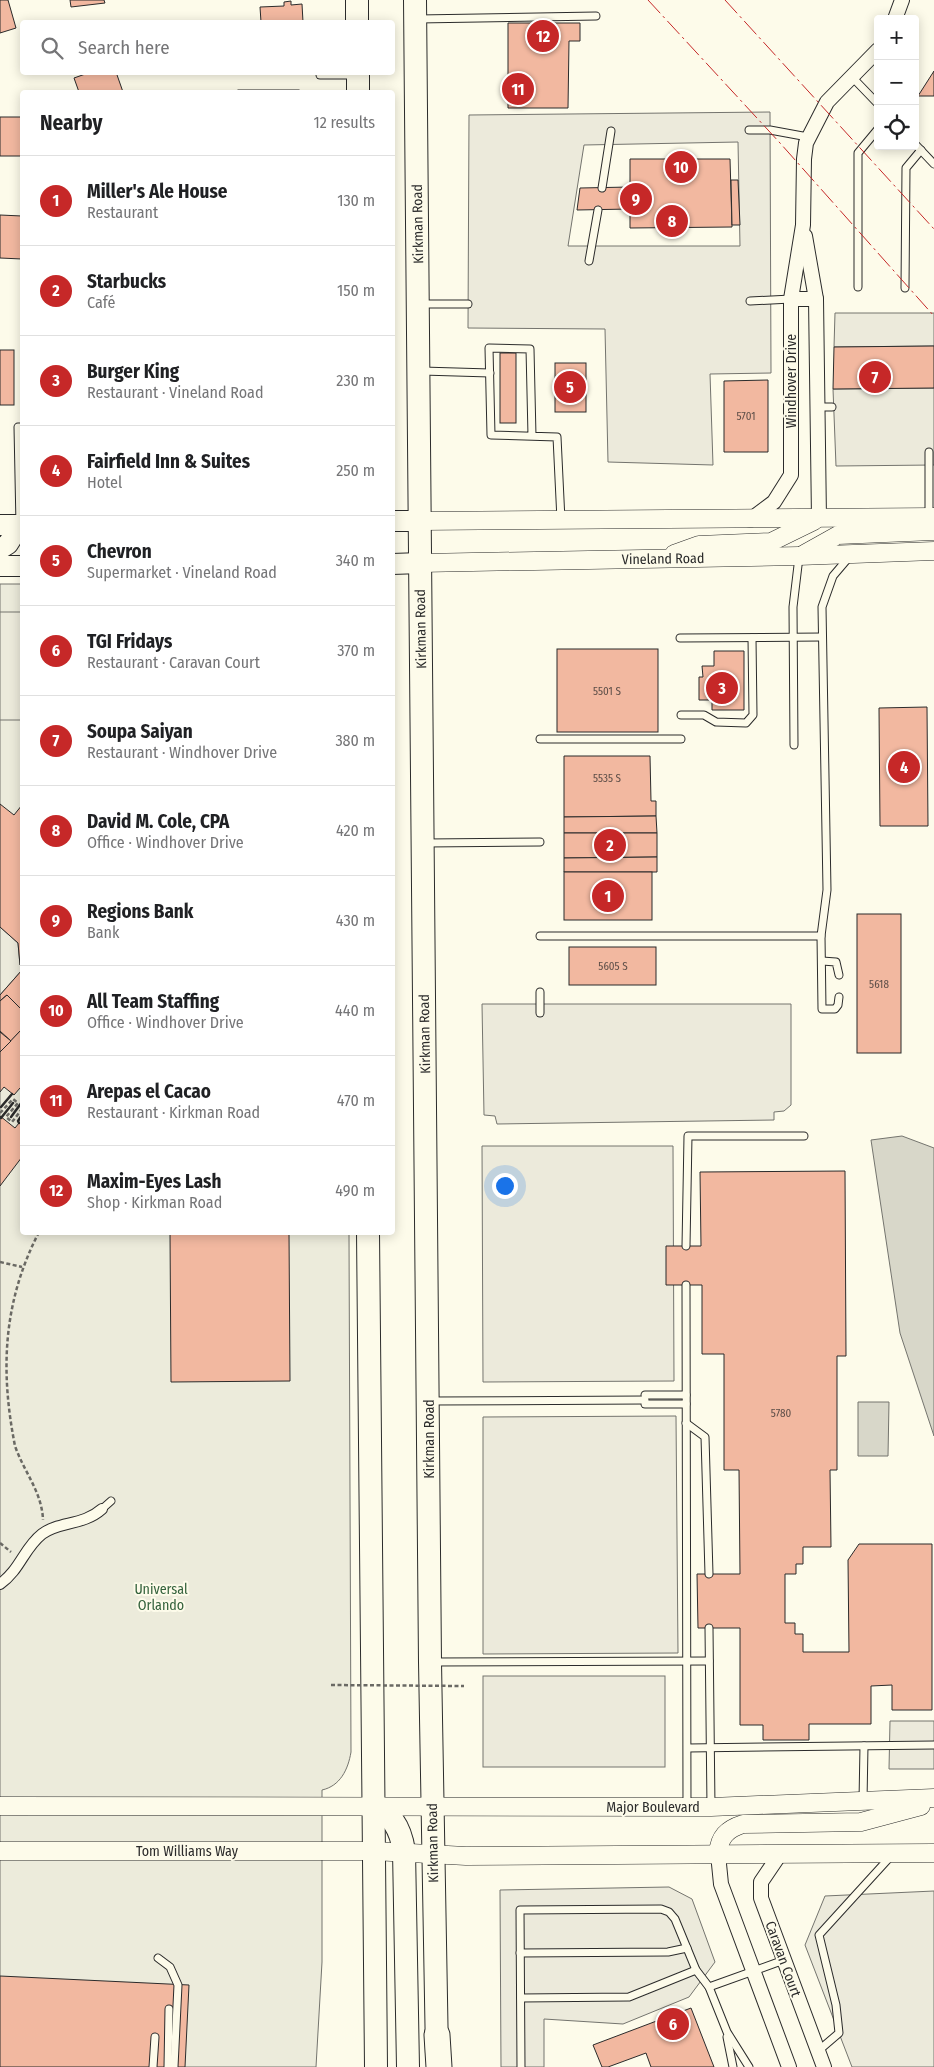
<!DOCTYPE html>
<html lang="en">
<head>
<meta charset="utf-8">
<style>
	body { margin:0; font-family:"Fira Sans Condensed",sans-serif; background:#f6f6f6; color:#202124 }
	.controls { position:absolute; right:15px; top:15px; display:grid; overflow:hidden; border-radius:5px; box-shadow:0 2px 12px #0003 }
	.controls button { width:45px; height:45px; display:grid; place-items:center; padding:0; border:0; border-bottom:1px solid #e0e0e0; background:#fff; color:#202124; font:25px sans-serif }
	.you { position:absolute; left:504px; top:1185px; width:18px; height:18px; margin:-12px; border:4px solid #fff; border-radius:50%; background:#1a73e8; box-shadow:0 0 0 8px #1a73e833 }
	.badge { display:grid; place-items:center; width:32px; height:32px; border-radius:50%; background:#c62828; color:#fff; font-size:16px; font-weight:700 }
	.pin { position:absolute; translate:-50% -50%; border:2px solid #fff; box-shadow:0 1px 5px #0006 }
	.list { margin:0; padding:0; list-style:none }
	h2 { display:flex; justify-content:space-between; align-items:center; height:65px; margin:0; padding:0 20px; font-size:21px }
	h2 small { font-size:16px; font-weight:400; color:#757577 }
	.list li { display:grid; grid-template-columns:32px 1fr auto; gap:15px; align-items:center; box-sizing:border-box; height:90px; padding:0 20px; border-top:1px solid #e0e0e0 }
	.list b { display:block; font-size:19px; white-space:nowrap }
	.list p { margin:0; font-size:16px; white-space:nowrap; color:#757577 }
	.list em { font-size:16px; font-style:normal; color:#757577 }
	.icon { flex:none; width:28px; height:28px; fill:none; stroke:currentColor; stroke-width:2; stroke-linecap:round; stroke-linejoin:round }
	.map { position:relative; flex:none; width:934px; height:2067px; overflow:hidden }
	.search { position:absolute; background:#fff; box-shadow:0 2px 12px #0003; left:20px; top:20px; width:375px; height:55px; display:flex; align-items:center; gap:12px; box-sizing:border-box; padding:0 18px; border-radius:5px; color:#757577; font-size:19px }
	.panel { position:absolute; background:#fff; box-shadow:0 2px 12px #0003; left:20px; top:90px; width:375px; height:1145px; border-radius:5px }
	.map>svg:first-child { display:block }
	.green { fill:#ecebdb; stroke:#74746e }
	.parking { fill:#eceadb; stroke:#74746e; fill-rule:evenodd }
	.water { fill:#d8d7c9; stroke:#74746e }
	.building { fill:#f2b8a0; stroke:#2b2b2b }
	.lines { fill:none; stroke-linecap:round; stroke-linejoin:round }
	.service-casing { stroke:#2b2b2b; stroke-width:9 }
	.pedestrian-casing { stroke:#2b2b2b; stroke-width:12 }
	.minor-casing { stroke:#2b2b2b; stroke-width:16 }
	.tertiary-casing { stroke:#2b2b2b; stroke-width:19 }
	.secondary-casing { stroke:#2b2b2b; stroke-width:22 }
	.primary-casing { stroke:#2b2b2b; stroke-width:24 }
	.motorway-casing { stroke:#2b2b2b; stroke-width:27 }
	.path { stroke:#6a6964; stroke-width:2.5; stroke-dasharray:4 2.5; stroke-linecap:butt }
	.service { stroke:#fdfbea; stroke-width:7 }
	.pedestrian { stroke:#fdfbea; stroke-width:10 }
	.minor { stroke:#fdfbea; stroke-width:14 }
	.tertiary { stroke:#fdfbea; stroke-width:18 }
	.secondary { stroke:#fdfbea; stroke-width:20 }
	.primary { stroke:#fdfbea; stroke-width:22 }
	.motorway { stroke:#fdfbea; stroke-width:25 }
	.path-bridge { stroke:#6a6964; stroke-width:2.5; stroke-dasharray:4 2.5; stroke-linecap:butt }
	.wall { stroke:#2b2b2b; stroke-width:2.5 }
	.power { stroke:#c62828; stroke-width:1; stroke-dasharray:18 4 2.5 4; stroke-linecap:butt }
	.labels { text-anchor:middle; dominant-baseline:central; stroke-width:4; stroke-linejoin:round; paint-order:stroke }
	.number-label { font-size:11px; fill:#5d4e48 }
	.street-label { font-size:14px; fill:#2b2b2b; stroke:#fdfbea }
	.park-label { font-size:14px; fill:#34623c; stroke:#fdfbea }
</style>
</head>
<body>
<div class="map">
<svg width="934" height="2067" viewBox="0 0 934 2067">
	<rect width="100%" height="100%" fill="#fdfbea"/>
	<path class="green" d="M0 584H22V1232L349 1233 351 1752C348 1770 340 1786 322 1790V1962L316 2067H0Z"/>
	<g class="parking">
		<path d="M770 112 771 373 710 374 713 465 608 462 605 329 468 328 469 115ZM738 142 740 246H568L584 145Z"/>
		<polygon points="835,313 934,313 934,346 834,347"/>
		<polygon points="934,388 934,465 836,466 833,389"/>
		<rect x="0" y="612" width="22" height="108"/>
		<polygon points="0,927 18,943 20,965 22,965 22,970 0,995"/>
		<polygon points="482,1004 791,1004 791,1105 784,1111 774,1112 774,1120 497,1124 495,1116 484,1115"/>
		<polygon points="482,1146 673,1146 674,1381 483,1382"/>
		<polygon points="676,1416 678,1653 483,1654 483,1417"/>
		<rect x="483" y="1676" width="182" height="91"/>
		<polygon points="890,1721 934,1721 934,1769 889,1769"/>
		<polygon points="669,1887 692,1899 715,1962 689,1997 623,2024 544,2019 544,2067 501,2067 500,1890"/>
		<polygon points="934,1891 934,2067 852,2067 805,1945 825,1896"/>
	</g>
	<g class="water">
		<polygon points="902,1136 934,1148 934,1436 900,1333 871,1140"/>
		<polygon points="858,1402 889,1402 888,1456 858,1456"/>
	</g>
	<g class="building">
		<polygon points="0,0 8,0 16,28 0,33"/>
		<polygon points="70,0 104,0 105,3 71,7"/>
		<polygon points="291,1 291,5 302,4 303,22 261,22 260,7 284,6 284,2"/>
		<polygon points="508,23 580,23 580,41 569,41 568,108 508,108"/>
		<polygon points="934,71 934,96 918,96"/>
		<polygon points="91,72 116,72 123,92 79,92 74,78"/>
		<rect x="238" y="90" width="61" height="2"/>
		<rect x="0" y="117" width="22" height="39"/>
		<polygon points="630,159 730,159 732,227 630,228 630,209 577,210 580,188 630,187"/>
		<polygon points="731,180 738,180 740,225 732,225"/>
		<polygon points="0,215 22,216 22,259 0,258"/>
		<polygon points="934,346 934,388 833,389 834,347"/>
		<rect x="0" y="350" width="14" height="55"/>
		<rect x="500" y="353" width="16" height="70"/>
		<rect x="555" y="363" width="31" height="49"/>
		<polygon points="768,380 768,452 724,452 724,381"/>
		<rect x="557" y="649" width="101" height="83"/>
		<polygon points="714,651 744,651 744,710 712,710 712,700 699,700 699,677 703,677 702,666 714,666"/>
		<polygon points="927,707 928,826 880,826 879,708"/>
		<polygon points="564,756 650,756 651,801 656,801 656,816 564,817"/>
		<polygon points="0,804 14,815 22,805 22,965 20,965 18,943 0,927"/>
		<polygon points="656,816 657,833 564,833 564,817"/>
		<polygon points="564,833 657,833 657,857 564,858"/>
		<polygon points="657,857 657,872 564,872 564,858"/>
		<rect x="564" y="872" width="88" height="48"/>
		<rect x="857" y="914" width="44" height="139"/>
		<rect x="569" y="947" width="87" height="38"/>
		<polygon points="22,970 22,1010 7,995 0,1001 0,995"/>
		<polygon points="7,995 22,1010 22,1029 0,1052 0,1001"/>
		<polygon points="7,995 22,1010 22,1029 11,1041 0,1031 0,1001"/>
		<polygon points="22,1029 22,1091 20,1088 14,1095 4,1087 0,1092 0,1052"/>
		<polygon points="0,1032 11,1041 0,1052"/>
		<polygon points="0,1116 15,1128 19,1123 22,1126 22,1157 0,1186"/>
		<polygon points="845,1171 846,1356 837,1356 837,1470 830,1470 831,1547 803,1547 803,1564 796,1564 796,1574 785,1574 785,1623 795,1623 795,1634 803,1634 803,1652 849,1652 848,1560 859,1544 932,1544 932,1710 892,1710 892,1685 871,1686 871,1724 809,1724 809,1740 763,1740 763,1725 740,1725 740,1628 698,1628 697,1574 740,1574 739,1470 724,1470 724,1354 702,1354 702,1285 666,1285 666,1246 701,1246 700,1172"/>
		<polygon points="170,1232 289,1232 290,1381 171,1382"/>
		<polygon points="0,1976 189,1985 185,2067 0,2067"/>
		<polygon points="691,2008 714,2067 651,2067 646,2053 608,2067 602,2067 593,2045"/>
	</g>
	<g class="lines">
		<g class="service-casing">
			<g id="service">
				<polyline points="418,19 596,16"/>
				<polyline points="320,75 355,75"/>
				<polyline points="852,77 878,104"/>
				<polyline points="749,130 770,130 808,137"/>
				<polyline points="915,144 934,164"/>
				<polyline points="602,188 611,131"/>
				<polyline points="589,261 598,210"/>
				<polyline points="858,287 858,153 878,129"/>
				<polyline points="905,288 906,168 921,150"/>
				<polyline points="750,301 791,299"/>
				<polyline points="421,304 468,304"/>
				<polyline points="422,371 490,373"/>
				<polyline points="818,407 832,407"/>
				<polyline points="532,436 530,349 489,348 491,435 557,437 561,520"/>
				<polyline points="929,452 929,517"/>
				<polyline points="20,525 18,427 22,427"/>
				<polyline points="680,638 822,637"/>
				<polyline points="681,715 704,715 716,722 746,723 753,715 752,638"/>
				<polyline points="540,739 681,739"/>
				<polyline points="794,745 793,607 799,557"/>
				<polyline points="426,843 540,842"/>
				<polyline points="540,936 821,936"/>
				<polyline points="822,961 836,962 839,975"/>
				<polyline points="540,992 540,1013"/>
				<polyline points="839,997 838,1005 835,1009 822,1009 821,936 827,890 822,607 833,576 850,556"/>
				<polyline points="686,1246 688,1136 804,1136"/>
				<polyline points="686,1285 687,1807"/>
				<polyline points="645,1395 686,1395"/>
				<polyline points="431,1401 645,1400"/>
				<polyline points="645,1404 686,1404"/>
				<polyline points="686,1423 705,1437 709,1574"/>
				<polyline points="102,1509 111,1501"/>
				<polyline points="709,1628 711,1807"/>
				<polyline points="433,1662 709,1661"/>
				<polyline points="688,1748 934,1745"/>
				<polyline points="863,1801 864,1746"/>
				<polyline points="520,1953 668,1952 687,1948"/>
				<polyline points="158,1958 170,1967 178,1985 174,2067"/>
				<polyline points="709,1987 784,1960"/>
				<polyline points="521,1998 629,1997 696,1970"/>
				<polyline points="727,2037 733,2067"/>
				<polyline points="818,2051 839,2033 836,2005 819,1935 891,1856"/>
				<polyline points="153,2067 155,2037"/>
				<polyline points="168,2067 169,2009"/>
				<polyline points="521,2067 520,1910 661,1909 669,1912 675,1919 696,1970 709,1987 727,2032 749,2067"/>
			</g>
		</g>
		<g class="pedestrian-casing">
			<path id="pedestrian" d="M0 1584C20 1570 24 1548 42 1534 59 1521 83 1526 102 1509"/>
		</g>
		<g class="minor-casing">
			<g id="minor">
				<polyline points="895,19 902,0"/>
				<polyline points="805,236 816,299 819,519"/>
				<polyline points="791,299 816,299"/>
				<polyline points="750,520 774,502 791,475 791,299 803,225 804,159 806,143 827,102 878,50"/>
				<polyline points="718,1854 721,1884 789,2067"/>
				<polyline points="780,1854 761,1882 761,1898 824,2067"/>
			</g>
		</g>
		<g class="tertiary-casing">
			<g id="tertiary">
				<polyline points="420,521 934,517"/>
				<polyline points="674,554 699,545 771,542 814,521"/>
				<polyline points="804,554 838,535 934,531"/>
				<polyline points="421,563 799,556 934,551"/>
				<polyline points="0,1806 711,1807 934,1798"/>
				<polyline points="0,1851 373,1851 466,1856 934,1853"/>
				<path d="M718 1854C719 1837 727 1829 743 1824L861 1822 921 1806"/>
			</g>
		</g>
		<g class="secondary-casing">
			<g id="secondary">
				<polyline points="392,521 420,521"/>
				<polyline points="0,525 22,525"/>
				<polyline points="0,549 8,544 20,525"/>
				<polyline points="392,564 421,563"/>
				<polyline points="0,566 22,566"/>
			</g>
		</g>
		<g class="primary-casing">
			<g id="primary">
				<polyline points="357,0 357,22"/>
				<polyline points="415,0 430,1662 437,2054"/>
				<polyline points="358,72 358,92"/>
				<polyline points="368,1232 376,2067"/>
				<path d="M373 1807C393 1813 401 1831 404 1851L408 2067"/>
			</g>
		</g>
		<g class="motorway-casing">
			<polyline id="motorway" points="437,2035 439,2067"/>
		</g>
		<g class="path">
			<polyline points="0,1113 13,1099 18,1103 6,1117 12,1122 22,1109"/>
			<path d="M39 1232C3 1302 0 1370 15 1446 24 1472 42 1492 43 1520"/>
			<polyline points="0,1262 22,1267"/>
			<polyline points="0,1543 11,1552"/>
		</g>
		<use href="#service" class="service"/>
		<use href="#pedestrian" class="pedestrian"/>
		<use href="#minor" class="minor"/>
		<use href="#tertiary" class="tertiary"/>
		<use href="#secondary" class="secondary"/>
		<use href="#primary" class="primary"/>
		<use href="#motorway" class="motorway"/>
		<polyline class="path-bridge" points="331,1685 464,1686"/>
		<g class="wall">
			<polyline points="1,1107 12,1094"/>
			<polyline points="11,1117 22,1102"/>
			<polyline points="1,1118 13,1103"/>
			<polyline points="19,1123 18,1121 22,1115"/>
		</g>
		<g class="power">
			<polyline points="648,0 780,143 934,316"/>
			<polyline points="725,0 934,229"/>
		</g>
	</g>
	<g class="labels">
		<g class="number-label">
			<text x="746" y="416">5701</text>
			<text x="607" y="691">5501 S</text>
			<text x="607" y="778">5535 S</text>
			<text x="613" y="966">5605 S</text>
			<text x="879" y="984">5618</text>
			<text x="781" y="1413">5780</text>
		</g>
		<g class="street-label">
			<text transform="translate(418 224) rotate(-91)">Kirkman Road</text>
			<text transform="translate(791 381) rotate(-90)">Windhover Drive</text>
			<text transform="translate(663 559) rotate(-1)">Vineland Road</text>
			<text transform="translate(421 629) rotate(-91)">Kirkman Road</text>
			<text transform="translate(425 1034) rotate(-91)">Kirkman Road</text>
			<text transform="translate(429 1439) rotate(-90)">Kirkman Road</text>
			<text x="653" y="1807">Major Boulevard</text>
			<text transform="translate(433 1843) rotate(-91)">Kirkman Road</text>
			<text x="187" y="1851">Tom Williams Way</text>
			<text transform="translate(783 1959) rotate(70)">Caravan Court</text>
		</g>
		<g class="park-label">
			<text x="161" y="1589">Universal<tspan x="161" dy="16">Orlando</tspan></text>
		</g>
	</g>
</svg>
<div class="controls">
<button>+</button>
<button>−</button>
<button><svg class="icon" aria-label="locate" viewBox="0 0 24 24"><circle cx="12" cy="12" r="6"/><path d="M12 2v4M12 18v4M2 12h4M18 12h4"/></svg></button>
</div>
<div class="you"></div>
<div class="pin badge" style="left:608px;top:896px">1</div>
<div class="pin badge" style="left:610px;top:845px">2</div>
<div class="pin badge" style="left:722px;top:688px">3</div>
<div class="pin badge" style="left:904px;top:767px">4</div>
<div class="pin badge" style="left:570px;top:387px">5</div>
<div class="pin badge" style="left:673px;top:2024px">6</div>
<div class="pin badge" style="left:875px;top:377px">7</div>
<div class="pin badge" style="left:672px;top:221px">8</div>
<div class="pin badge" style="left:636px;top:199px">9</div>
<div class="pin badge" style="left:681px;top:167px">10</div>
<div class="pin badge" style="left:518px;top:89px">11</div>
<div class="pin badge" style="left:543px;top:36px">12</div>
<div class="search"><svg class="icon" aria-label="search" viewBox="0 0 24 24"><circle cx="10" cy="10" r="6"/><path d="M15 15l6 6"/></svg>Search here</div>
<section class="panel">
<h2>Nearby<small>12 results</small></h2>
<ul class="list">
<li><span class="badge">1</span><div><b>Miller's Ale House</b><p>Restaurant</p></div><em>130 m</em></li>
<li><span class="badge">2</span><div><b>Starbucks</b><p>Café</p></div><em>150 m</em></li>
<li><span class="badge">3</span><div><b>Burger King</b><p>Restaurant · Vineland Road</p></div><em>230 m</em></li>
<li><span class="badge">4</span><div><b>Fairfield Inn &amp; Suites</b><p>Hotel</p></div><em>250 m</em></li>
<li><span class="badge">5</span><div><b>Chevron</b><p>Supermarket · Vineland Road</p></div><em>340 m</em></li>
<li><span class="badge">6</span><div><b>TGI Fridays</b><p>Restaurant · Caravan Court</p></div><em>370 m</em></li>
<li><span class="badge">7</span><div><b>Soupa Saiyan</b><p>Restaurant · Windhover Drive</p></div><em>380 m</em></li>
<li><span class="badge">8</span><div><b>David M. Cole, CPA</b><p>Office · Windhover Drive</p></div><em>420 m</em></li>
<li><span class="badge">9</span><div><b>Regions Bank</b><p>Bank</p></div><em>430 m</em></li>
<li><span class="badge">10</span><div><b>All Team Staffing</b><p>Office · Windhover Drive</p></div><em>440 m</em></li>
<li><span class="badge">11</span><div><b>Arepas el Cacao</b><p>Restaurant · Kirkman Road</p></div><em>470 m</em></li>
<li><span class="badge">12</span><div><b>Maxim-Eyes Lash</b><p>Shop · Kirkman Road</p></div><em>490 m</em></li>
</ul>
</section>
</div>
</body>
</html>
